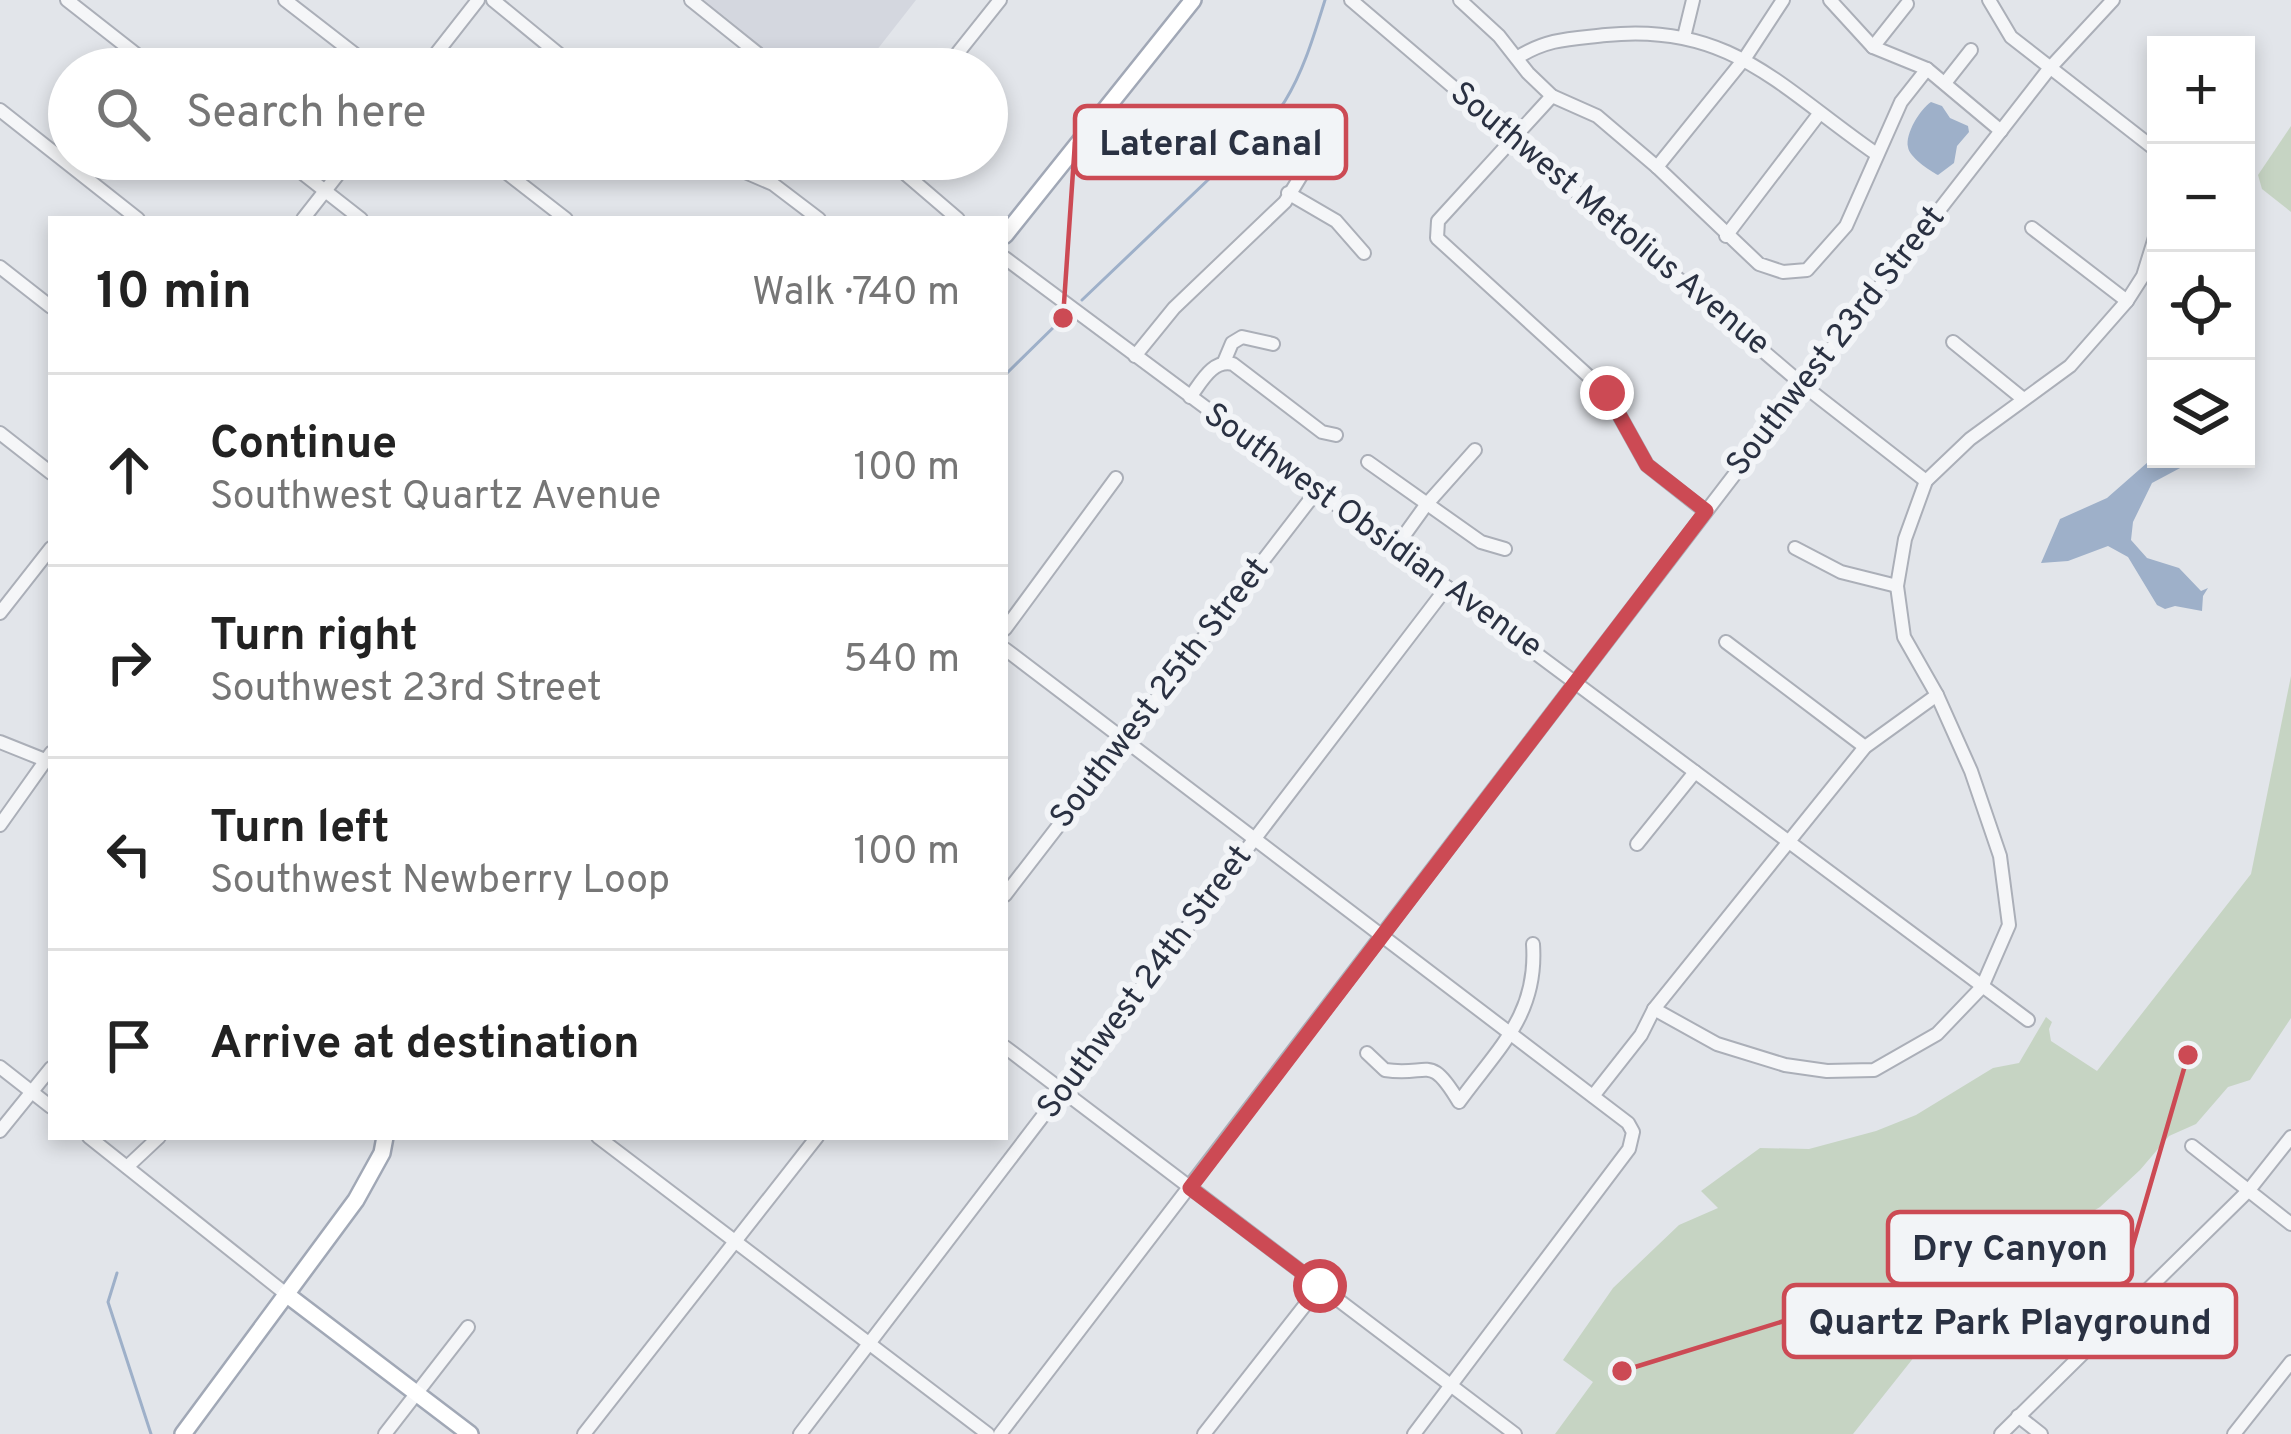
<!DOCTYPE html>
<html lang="en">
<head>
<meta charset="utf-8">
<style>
	body { margin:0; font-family:Overpass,sans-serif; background:#f2f2f2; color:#222 }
	.controls { position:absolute; right:36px; top:36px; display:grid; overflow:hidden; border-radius:0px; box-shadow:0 6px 18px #0003 }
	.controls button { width:108px; height:108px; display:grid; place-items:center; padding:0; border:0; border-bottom:3px solid #e0e0e0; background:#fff; color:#222; font:60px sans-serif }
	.stop { position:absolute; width:36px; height:36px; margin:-27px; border:9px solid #cc4a54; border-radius:50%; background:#fff }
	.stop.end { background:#cc4a54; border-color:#fff; box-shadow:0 3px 12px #0008 }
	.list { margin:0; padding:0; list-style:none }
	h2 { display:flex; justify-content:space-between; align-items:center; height:156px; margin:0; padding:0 48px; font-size:51px }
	h2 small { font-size:39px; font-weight:400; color:#767676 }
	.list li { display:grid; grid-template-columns:78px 1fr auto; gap:36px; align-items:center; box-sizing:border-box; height:192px; padding:0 48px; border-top:3px solid #e0e0e0 }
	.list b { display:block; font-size:45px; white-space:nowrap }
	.list p { margin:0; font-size:39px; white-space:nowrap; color:#767676 }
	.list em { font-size:39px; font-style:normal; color:#767676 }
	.icon { flex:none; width:66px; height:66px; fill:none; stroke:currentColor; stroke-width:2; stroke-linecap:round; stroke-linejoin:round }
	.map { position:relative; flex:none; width:2291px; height:1434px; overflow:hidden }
	.search { position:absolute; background:#fff; box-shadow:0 6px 18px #0003; left:48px; top:48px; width:960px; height:132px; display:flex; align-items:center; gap:30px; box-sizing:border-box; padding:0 42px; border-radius:66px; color:#767676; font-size:45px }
	.panel { position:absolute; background:#fff; box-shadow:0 6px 18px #0003; left:48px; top:216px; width:960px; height:924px; border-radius:0px }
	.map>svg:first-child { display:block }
	.built { fill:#d4d7df }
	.green { fill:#c6d4c3 }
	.water { fill:#9eb0c9 }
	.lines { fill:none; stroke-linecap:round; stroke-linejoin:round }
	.stream { stroke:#9eb0c9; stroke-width:3 }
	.minor-casing { stroke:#abafb8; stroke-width:16 }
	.major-casing { stroke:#a1a8b6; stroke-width:20 }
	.minor { stroke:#f5f6f8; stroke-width:12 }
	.major { stroke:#fff; stroke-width:15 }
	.route { stroke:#cc4a54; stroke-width:15 }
	.labels { text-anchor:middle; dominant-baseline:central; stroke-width:12; stroke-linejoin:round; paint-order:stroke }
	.street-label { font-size:33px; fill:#2a3142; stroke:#f2f4f7 }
	.leader { fill:none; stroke:#cc4a54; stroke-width:4.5 }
	.callout-dot { fill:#cc4a54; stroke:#f2f4f7; stroke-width:4.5 }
	.callout { fill:#f2f4f7; stroke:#cc4a54; stroke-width:4.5 }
	.callout-label { font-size:36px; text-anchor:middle; font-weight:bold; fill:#2a3142 }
</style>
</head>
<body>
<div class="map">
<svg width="2291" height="1434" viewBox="0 0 2291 1434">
	<rect width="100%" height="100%" fill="#e2e5ea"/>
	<polygon class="built" points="704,0 916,0 862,69 790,69"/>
	<g class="green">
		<polygon points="2291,126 2291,212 2262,189 2258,175"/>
		<polygon points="2291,676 2291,1018 2250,1080 2228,1087 2196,1124 2169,1136 2140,1170 2100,1207 2046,1240 1988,1264 1853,1434 1555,1434 1593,1382 1563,1360 1613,1288 1679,1225 1718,1208 1701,1191 1760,1148 1809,1149 1876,1131 1916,1115 1993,1068 2019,1063 2046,1017 2052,1022 2049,1029 2051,1041 2097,1071 2251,874"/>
	</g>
	<g class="water">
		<path d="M1931 102 1942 106 1950 118 1968 126 1969 132 1957 146 1954 163 1938 175C1930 171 1909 157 1908 147 1905 134 1920 109 1931 102Z"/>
		<polygon points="2156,455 2156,459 2197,459 2152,483 2133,522 2131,540 2147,558 2179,568 2201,591 2208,588 2203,596 2202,611 2175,606 2165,609 2157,605 2128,557 2108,546 2068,561 2041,563 2060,519 2107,498"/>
	</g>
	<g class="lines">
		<g class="stream">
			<path d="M1082 300 1253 137C1260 122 1276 116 1285 101 1304 70 1314 35 1325 0"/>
			<polyline points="1005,375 1063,318"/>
			<polyline points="117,1273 108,1302 151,1434"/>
		</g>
		<g class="minor-casing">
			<g id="minor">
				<polyline points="67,0 155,69"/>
				<polyline points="285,0 374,69"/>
				<polyline points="493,0 577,69"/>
				<polyline points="691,0 777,69"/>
				<polyline points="1351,0 1803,385 1926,481"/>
				<polyline points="1460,0 1499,36 1528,73 1552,96 1597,116 1657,167 1759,264 1783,272 1807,270 1846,226 1901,102 1927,69"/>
				<polyline points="1830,0 1873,47 1927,69 2001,131"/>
				<polyline points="1989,0 2011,37 2156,150"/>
				<polyline points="1684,37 1693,0"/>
				<polyline points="1873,47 1907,4"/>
				<path d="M1518 57C1549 38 1571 39 1606 35 1730 22 1781 88 1875 153"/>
				<polyline points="424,69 478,0"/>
				<polyline points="945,69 1000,0"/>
				<polyline points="1945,83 1971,50"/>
				<polyline points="1552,96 1438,221 1437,238 1607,393 1647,465 1705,511"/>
				<polyline points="0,110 138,219"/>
				<polyline points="276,159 301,172 361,219"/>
				<polyline points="489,159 566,219"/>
				<polyline points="715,159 773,184 819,219"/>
				<polyline points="888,159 958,219"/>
				<polyline points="1657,167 1745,58 1783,0"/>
				<polyline points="1288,193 1336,221 1364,253"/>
				<polyline points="303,219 350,159"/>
				<polyline points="2032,228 2127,301"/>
				<polyline points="1726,236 1819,114"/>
				<polyline points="1005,258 2028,1020"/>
				<polyline points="0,267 51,307"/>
				<polyline points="1953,342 2022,398"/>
				<polyline points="1135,356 1174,308 1285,202 1316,151"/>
				<polyline points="1224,362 1232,343 1242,337 1273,344"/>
				<path d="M1190 397C1201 383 1212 359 1233 364L1322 432 1336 435"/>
				<polyline points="0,433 51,473"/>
				<polyline points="1368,462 1481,542 1505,549"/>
				<polyline points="1395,548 1426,505 1475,450"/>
				<polyline points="1795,548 1841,572 1897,586"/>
				<polyline points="0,613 51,548"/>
				<polyline points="1005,629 1116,478"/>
				<polyline points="1726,642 1865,747"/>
				<polyline points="1005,649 1628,1123 1633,1132 1629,1149 1414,1434"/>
				<polyline points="0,742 50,762"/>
				<polyline points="0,825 51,753"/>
				<polyline points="1637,844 1695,772"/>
				<polyline points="1005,895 1316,492"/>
				<polyline points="1654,1009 1717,1044 1785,1065 1827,1071 1874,1070 1937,1034 1982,987 2009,925 2000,856 1971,771 1937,695 1904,637 1897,586 1905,539 1926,481 1970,439 2070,366 2127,301 2143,276 2156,234"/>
				<polyline points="1005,1047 1515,1434"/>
				<path d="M1367 1053 1385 1070C1430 1077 1429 1052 1459 1102 1498 1048 1538 1015 1533 944"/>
				<polyline points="0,1067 51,1107"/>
				<polyline points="1593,1096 1641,1035 1654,1009 1865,747 1937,695"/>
				<polyline points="0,1131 51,1068"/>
				<polyline points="89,1137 286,1294"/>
				<polyline points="598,1137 988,1434"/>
				<polyline points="2192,1146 2291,1224"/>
				<polyline points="127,1167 159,1137"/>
				<polyline points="2018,1416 2041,1434"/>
				<polyline points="385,1434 468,1327"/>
				<polyline points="584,1434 817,1137"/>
				<polyline points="800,1434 1447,587"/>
				<polyline points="1000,1434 1803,385 2049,69 2113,0"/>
				<polyline points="1204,1434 1320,1286"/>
				<polyline points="2001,1434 2249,1190 2291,1137"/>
				<polyline points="2234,1434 2291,1362"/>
			</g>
		</g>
		<g class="major-casing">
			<g id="major">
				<polyline points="1005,235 1193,0"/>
				<polyline points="286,1294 470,1434"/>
				<polyline points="183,1434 356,1200 382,1153 385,1137"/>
			</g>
		</g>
		<use href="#minor" class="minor"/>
		<use href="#major" class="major"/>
	</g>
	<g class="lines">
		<polyline class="route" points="1320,1286 1190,1188 1706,511 1647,465 1607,393"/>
	</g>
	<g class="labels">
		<g class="street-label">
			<text transform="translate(1609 220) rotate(40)">Southwest Metolius Avenue</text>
			<text transform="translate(1837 342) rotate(-52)">Southwest 23rd Street</text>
			<text transform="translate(1372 532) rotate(36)">Southwest Obsidian Avenue</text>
			<text transform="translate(1161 694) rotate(-52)">Southwest 25th Street</text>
			<text transform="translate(1146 983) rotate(-53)">Southwest 24th Street</text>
		</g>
	</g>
	<path class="leader" d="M1063 318L1075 142M2188 1055L2132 1248M1622 1371L1784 1321"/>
	<g class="callout-dot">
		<circle cx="1063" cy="318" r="12"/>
		<circle cx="2188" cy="1055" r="12"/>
		<circle cx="1622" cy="1371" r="12"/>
	</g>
	<g class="callout">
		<rect x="1075" y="106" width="271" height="72" rx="12"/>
		<rect x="1888" y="1212" width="244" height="72" rx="12"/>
		<rect x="1784" y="1285" width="452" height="72" rx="12"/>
	</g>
	<g class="callout-label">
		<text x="1211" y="155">Lateral Canal</text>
		<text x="2010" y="1260">Dry Canyon</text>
		<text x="2010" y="1334">Quartz Park Playground</text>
	</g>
</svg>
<div class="controls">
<button>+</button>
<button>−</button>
<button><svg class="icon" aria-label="locate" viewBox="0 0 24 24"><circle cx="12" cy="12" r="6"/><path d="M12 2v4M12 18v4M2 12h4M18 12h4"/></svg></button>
<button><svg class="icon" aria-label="layers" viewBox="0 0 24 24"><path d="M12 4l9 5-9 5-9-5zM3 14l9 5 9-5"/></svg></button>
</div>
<div class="stop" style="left:1320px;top:1286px"></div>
<div class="stop end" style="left:1607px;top:393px"></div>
<div class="search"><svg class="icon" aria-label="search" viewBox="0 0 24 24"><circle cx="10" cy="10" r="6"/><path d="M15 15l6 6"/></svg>Search here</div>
<section class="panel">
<h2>10 min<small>Walk · 740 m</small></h2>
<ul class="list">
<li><svg class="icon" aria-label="ahead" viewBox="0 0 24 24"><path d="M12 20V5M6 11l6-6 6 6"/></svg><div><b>Continue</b><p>Southwest Quartz Avenue</p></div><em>100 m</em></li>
<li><svg class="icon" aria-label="right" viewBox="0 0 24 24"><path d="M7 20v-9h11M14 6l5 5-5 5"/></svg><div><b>Turn right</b><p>Southwest 23rd Street</p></div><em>540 m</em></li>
<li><svg class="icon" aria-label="left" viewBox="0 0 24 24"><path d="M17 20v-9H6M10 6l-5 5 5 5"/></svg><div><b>Turn left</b><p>Southwest Newberry Loop</p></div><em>100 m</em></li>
<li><svg class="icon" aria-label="arrive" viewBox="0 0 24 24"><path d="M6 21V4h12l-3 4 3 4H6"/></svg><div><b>Arrive at destination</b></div></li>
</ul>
</section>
</div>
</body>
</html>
